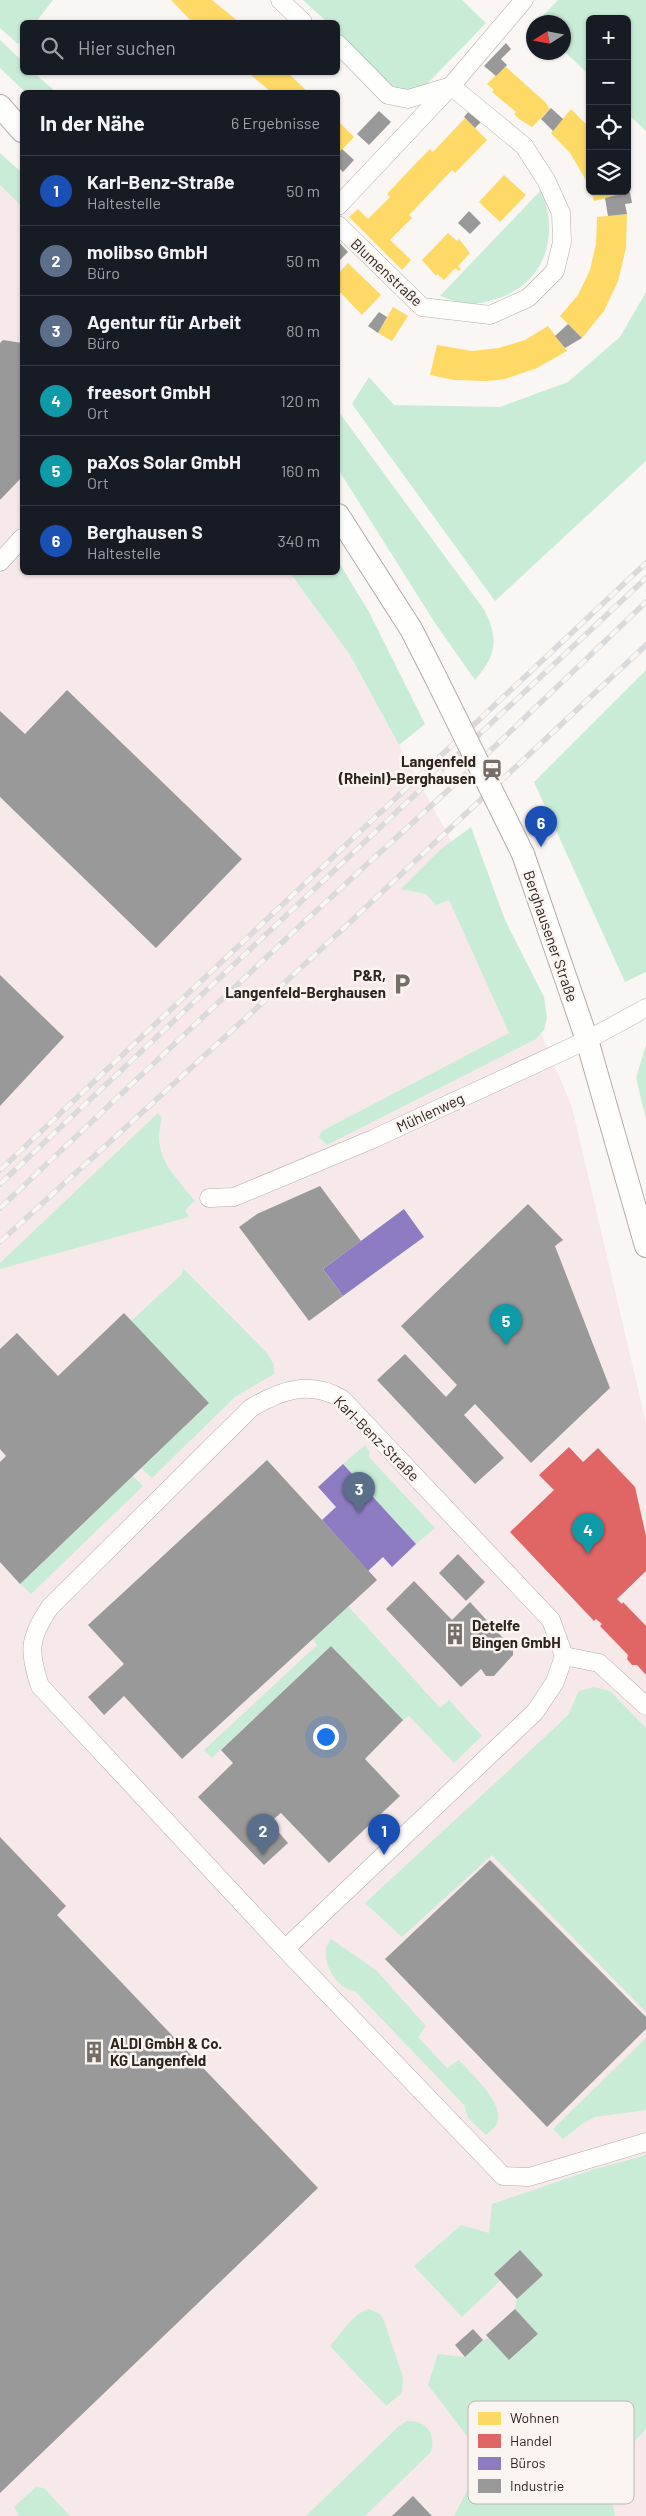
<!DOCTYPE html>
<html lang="de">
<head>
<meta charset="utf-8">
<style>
	body { margin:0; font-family:Barlow,sans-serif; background:#20242c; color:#f1f3f6 }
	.controls { position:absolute; right:15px; top:15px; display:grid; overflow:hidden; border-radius:8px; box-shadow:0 1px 4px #0004 }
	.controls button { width:45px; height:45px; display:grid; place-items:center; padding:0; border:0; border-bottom:1px solid #363941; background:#171b24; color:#f1f3f6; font:25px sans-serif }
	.compass { position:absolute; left:526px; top:15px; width:45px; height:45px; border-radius:50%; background:#171b24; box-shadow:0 1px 4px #0004; rotate:259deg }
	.you { position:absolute; left:325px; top:1736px; width:18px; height:18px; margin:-12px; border:4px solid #fff; border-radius:50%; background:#1a73e8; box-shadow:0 0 0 8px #1a73e833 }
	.badge { display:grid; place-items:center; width:32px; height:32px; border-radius:50%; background:#756e68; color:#fff; font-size:16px; font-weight:700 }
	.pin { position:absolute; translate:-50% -41px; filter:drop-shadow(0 1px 2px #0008) }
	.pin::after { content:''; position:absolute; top:26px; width:18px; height:15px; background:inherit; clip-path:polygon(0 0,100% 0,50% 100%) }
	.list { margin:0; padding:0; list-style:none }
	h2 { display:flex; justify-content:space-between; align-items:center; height:65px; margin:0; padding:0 20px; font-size:21px }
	h2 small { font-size:16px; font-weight:400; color:#9ea1a6 }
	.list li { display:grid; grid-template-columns:32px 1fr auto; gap:15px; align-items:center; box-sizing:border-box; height:70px; padding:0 20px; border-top:1px solid #363941 }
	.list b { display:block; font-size:19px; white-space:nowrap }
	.list p { margin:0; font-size:16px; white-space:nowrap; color:#9ea1a6 }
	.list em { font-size:16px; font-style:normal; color:#9ea1a6 }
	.icon { flex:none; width:28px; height:28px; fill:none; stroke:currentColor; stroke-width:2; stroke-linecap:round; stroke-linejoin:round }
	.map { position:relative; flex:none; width:646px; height:2516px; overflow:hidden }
	.search { position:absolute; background:#171b24; box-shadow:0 1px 4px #0004; left:20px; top:20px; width:320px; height:55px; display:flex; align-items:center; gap:12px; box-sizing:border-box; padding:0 18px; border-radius:8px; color:#9ea1a6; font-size:19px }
	.panel { position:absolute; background:#171b24; box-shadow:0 1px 4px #0004; left:20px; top:90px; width:320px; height:485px; border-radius:8px }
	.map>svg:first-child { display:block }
	.industrial { fill:#f7e9ea }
	.green { fill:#c9ecd7 }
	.homes { fill:#ffd966 }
	.shops { fill:#e06666 }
	.offices { fill:#8e7cc3 }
	.industry { fill:#999 }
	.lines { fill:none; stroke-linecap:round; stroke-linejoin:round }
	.minor-casing { stroke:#b2aca8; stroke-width:19 }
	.major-casing { stroke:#b2aca8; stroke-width:24 }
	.minor { stroke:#fefefd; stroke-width:18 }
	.major { stroke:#fefefd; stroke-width:22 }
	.rail-casing { stroke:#dbdada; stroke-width:5.5 }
	.rail { stroke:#fbf5f2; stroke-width:4; stroke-dasharray:11; stroke-linecap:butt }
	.major-bridge-casing { stroke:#b2aca8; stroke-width:24; stroke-linecap:butt }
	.major-bridge { stroke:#fefefd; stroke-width:22 }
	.labels { text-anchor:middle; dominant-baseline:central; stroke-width:5; stroke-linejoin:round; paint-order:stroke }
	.street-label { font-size:15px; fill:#2e241d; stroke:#fbf5f2 }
	.poi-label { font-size:15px; font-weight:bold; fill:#2e241d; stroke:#fbf5f2; text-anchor:end }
	.key { fill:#fbf5f2; stroke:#beb6b2; stroke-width:1 }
	.key-label { font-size:14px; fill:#2e241d }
</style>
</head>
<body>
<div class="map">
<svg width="646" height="2516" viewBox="0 0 646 2516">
	<rect width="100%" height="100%" fill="#f9f6f4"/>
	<polygon class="industrial" points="0,185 22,207 22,572 290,573 350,655 492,916 572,1107 646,1423 646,2516 0,2516"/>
	<g class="green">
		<polygon points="0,0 53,0 36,22 22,22 22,39 18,44 0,28"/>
		<path d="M303 0H462L486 23 428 83C416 92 404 92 391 85L338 33V22H327Z"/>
		<polygon points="558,0 646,0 646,131 627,113 627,19 590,19 590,76 564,51 564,22 537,22"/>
		<polygon points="0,40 22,61 22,72 34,73 56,92 25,92 0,68"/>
		<polygon points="0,153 22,173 22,207 0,185"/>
		<path d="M541 190C561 237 544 287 492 300 483 303 472 305 462 303 455 302 447 298 440 296Z"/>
		<polygon points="646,292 646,461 495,601 352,404 369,377 394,405 500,407 568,382 620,337"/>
		<path d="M338 411 485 611C499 641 496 655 475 680L435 623 338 469Z"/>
		<polygon points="338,561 369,612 425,724 399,745 350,655 290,573 338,572"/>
		<polygon points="646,670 646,972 625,982 534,782"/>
		<polygon points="471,827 505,920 544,997 547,1018 544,1030 536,1039 327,1145 319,1137 322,1131 509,1033 449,900 436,905 426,894 401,889 441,849"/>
		<polygon points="646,1045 646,1119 636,1078"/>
		<path d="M158 1113 162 1118C151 1156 173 1173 195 1201L185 1210 189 1217 0 1269V1263Z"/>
		<polygon points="183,1268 267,1353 274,1365 274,1374 235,1397 152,1478 141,1468 209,1403 131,1321 182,1274"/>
		<polygon points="365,1445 370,1452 369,1457 435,1528 416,1544 343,1464"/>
		<polygon points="133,1476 143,1486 31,1594 20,1584"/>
		<polygon points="348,1606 440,1708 449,1700 482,1736 454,1763 409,1716 403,1720 331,1646 212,1758 204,1750 317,1645 313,1639"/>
		<polygon points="594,1687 610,1691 646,1728 646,2012 492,1855 402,1937 365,1903 547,1735 568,1715 579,1691"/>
		<path d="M331 1939 376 1970 426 2026 418 2037 447 2068 459 2060C471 2074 506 2104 497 2124 495 2128 489 2132 486 2135L468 2118 464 2105 355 1991C339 1990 324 1967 326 1951 326 1947 329 1942 331 1939Z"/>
		<polygon points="646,2038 646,2110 595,2117 582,2124 563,2139 553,2129"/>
		<polygon points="646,2155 646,2429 607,2471 615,2516 454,2516 480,2466 476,2448 428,2385 438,2354 465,2357 483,2340 489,2338 510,2360 538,2334 515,2309 517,2299 543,2275 520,2250 494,2274 500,2281 462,2317 414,2266 461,2225 489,2233 492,2204 592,2170"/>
		<path d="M369 2309 380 2314 384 2321 403 2377 402 2393 386 2406 330 2346C341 2334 353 2313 369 2309Z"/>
		<path d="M407 2421C427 2420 436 2434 431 2452L365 2516H306L399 2426Z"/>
		<polygon points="36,2487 44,2488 70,2516 19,2516 14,2507"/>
	</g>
	<g class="homes">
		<polygon points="171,0 212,0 239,22 192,22"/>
		<polygon points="505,66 545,102 550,109 532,127 519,119 514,114 516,112 492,92 494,90 487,84"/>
		<polygon points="247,72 287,72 308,92 267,92 269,90"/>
		<polygon points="571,109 590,128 590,187 570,153 551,133"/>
		<polygon points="465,118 487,140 455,173 452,170 409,215 412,218 390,240 411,260 402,270 349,217 358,209 368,219 390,197 387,194 419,160 430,149 433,152"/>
		<polygon points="338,121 354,137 338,154"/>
		<polygon points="504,175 526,195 500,222 479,202"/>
		<polygon points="591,191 623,191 624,194 594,201"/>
		<polygon points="627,214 626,248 618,281 604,311 582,338 560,316 578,295 590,270 596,244 597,217"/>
		<polygon points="448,233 457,241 459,239 470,253 458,266 461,269 459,271 455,268 444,280 437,274 436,276 422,260"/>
		<polygon points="348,263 381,295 362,315 341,293 338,293 338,274"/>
		<polygon points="393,307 408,316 392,341 378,333"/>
		<polygon points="548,326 567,351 537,368 505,379 488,381 454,380 430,375 437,345 472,351 499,348 525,340"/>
	</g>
	<polygon class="shops" points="569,1447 583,1462 598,1448 635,1487 646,1536 646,1571 617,1599 622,1604 623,1602 646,1626 646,1675 637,1665 632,1665 627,1659 628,1655 600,1626 602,1624 596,1619 594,1621 510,1532 554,1490 539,1475"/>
	<g class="offices">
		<polygon points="404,1209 424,1237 343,1296 323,1269"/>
		<polygon points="343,1464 416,1544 392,1567 383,1557 368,1571 322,1520 336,1507 318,1487"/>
	</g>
	<g class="industry">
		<polygon points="506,43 511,49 501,59 507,65 496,76 484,66"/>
		<polygon points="551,108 563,119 553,131 541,119"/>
		<polygon points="379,111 391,122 369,145 357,134"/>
		<polygon points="469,111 481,122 475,128 464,117"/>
		<polygon points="342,149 354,160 343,172 338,167 338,154"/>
		<polygon points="630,192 632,203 625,204 627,214 608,216 605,198"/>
		<polygon points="469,211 481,223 470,234 458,223"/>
		<polygon points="338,241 348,252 338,262"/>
		<polygon points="379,312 387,317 378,333 368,326"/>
		<polygon points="568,324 582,338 565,348 555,336"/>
		<polygon points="3,340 22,343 22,477 0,500 0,343"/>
		<polygon points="67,690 242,859 156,948 0,797 0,711 25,734"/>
		<polygon points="0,975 64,1037 0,1106"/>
		<polygon points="320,1186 361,1241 323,1269 343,1296 309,1321 239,1227 257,1214"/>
		<polygon points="528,1204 563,1240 555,1246 610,1388 531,1463 475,1404 464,1415 504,1458 475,1484 377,1380 405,1354 446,1397 457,1385 401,1326"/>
		<polygon points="124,1313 209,1403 20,1584 0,1562 0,1462 6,1456 0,1449 0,1349 17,1333 58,1376"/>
		<polygon points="267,1460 377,1580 182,1759 124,1696 104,1715 88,1697 124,1664 88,1625"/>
		<polygon points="458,1554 485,1582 466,1601 439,1573"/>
		<polygon points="414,1581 452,1620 470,1602 513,1649 513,1655 494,1676 486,1676 481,1669 461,1687 386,1609"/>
		<polygon points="331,1646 403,1720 365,1759 400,1796 329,1863 281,1813 270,1822 288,1843 264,1865 198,1797 233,1763 221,1750"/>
		<polygon points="0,1837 66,1906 57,1915 318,2188 0,2493"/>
		<polygon points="490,1860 646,2017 646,2029 547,2127 385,1959"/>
		<polygon points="520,2250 543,2275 517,2299 494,2274"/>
		<polygon points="515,2309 538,2334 509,2360 486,2335"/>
		<polygon points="473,2329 483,2340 465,2357 455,2345"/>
		<polygon points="413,2496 432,2516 392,2516"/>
	</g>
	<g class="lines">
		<g class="minor-casing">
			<g id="minor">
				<polyline points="280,0 303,22"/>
				<polyline points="338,44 388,95 408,99 451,86 524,146 546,180 561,213 562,242 555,271 528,298 490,315 422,307 338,225"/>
				<polyline points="338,206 451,86 524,0"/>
				<polyline points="0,562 22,538"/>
				<polyline points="209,1198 234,1197 373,1139 587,1040 646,1008"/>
				<polyline points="564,1656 599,1663 646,1706"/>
				<path d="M285 1949 535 1712 555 1682 564 1656 551 1620 342 1399C310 1380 281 1390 251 1408L50 1607C29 1638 28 1651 40 1686L285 1949 503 2176 529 2177 646 2142"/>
			</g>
		</g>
		<g class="major-casing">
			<g id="major">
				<polyline points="0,106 22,131"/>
				<polyline points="338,515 411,629 435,676"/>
				<polyline points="523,854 587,1040 646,1246"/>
			</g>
		</g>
		<use href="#minor" class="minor"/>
		<use href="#major" class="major"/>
		<g class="rail-casing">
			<g id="rail">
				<polyline points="0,1170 646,563"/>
				<polyline points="0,1184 646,578"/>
				<polyline points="0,1208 304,922 468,772 646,602"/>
				<polyline points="0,1242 317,953 646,645"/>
			</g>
		</g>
		<use href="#rail" class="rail"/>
		<g class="major-bridge-casing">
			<polyline id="major-bridge" points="435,676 523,854"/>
		</g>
		<use href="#major-bridge" class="major-bridge"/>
	</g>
	<defs>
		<g id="station-bare" transform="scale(1.725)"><path d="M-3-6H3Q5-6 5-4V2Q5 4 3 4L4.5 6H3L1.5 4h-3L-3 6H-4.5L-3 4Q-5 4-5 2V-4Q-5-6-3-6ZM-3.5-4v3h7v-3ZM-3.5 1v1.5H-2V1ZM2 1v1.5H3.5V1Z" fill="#756e68" stroke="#fbf5f2" stroke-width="2.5" paint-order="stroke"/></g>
		<g id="parking-bare" transform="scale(1.725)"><path d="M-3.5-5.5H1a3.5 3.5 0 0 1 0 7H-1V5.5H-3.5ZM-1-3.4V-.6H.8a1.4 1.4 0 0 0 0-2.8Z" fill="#756e68" stroke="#fbf5f2" stroke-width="2.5" paint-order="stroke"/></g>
		<g id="building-bare" transform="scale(1.725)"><path d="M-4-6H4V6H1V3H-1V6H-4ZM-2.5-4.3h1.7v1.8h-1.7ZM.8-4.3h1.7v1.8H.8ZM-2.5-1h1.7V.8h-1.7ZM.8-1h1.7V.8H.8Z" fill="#756e68" stroke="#fbf5f2" stroke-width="2.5" paint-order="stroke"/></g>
	</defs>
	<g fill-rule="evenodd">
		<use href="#station-bare" x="492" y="770"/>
		<use href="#parking-bare" x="402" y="984"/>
		<use href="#building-bare" x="455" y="1634"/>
		<use href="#building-bare" x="94" y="2052"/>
	</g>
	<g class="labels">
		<g class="street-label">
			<text transform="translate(387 272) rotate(43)">Blumenstraße</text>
			<text transform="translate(551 936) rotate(71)">Berghausener Straße</text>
			<text transform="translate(430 1112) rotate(-25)">Mühlenweg</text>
			<text transform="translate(377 1438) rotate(45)">Karl-Benz-Straße</text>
		</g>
		<g class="poi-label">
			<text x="476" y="761">Langenfeld<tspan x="476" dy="17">(Rheinl)-Berghausen</tspan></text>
			<text x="386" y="975">P&amp;R,<tspan x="386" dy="17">Langenfeld-Berghausen</tspan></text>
			<text x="472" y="1625" text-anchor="start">Detelfe<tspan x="472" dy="17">Bingen GmbH</tspan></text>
			<text x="110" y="2043" text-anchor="start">ALDI GmbH &amp; Co.<tspan x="110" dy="17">KG Langenfeld</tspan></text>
		</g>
	</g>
	<rect x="468" y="2401" width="166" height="103" rx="8" class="key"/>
	<rect x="478" y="2412" width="23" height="13" fill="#ffd966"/>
	<rect x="478" y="2434" width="23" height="14" fill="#e06666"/>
	<rect x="478" y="2457" width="23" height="13" fill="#8e7cc3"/>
	<rect x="478" y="2479" width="23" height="14" fill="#999"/>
	<g class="key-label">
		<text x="510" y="2423">Wohnen</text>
		<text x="510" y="2446">Handel</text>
		<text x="510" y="2468">Büros</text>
		<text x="510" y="2491">Industrie</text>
	</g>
</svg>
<div class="controls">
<button>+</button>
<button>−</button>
<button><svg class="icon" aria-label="locate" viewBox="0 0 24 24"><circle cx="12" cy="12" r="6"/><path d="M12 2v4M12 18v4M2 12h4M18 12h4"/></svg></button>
<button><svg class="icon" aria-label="layers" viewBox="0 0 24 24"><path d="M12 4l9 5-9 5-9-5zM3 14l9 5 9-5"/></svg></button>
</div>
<svg class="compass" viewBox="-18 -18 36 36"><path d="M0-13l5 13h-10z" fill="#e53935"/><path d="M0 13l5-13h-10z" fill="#9ea1a6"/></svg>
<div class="you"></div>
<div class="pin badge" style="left:384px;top:1855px;background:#1a4fb4">1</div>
<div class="pin badge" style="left:263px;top:1855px;background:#5c6f8a">2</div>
<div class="pin badge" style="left:359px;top:1513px;background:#5c6f8a">3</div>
<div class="pin badge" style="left:588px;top:1554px;background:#0f9aa8">4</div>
<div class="pin badge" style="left:506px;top:1345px;background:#0f9aa8">5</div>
<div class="pin badge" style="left:541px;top:847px;background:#1a4fb4">6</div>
<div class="search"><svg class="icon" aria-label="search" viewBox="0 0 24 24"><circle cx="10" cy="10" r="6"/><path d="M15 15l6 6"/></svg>Hier suchen</div>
<section class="panel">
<h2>In der Nähe<small>6 Ergebnisse</small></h2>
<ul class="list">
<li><span class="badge" style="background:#1a4fb4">1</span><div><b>Karl-Benz-Straße</b><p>Haltestelle</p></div><em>50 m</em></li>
<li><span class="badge" style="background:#5c6f8a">2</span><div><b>molibso GmbH</b><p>Büro</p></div><em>50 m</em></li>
<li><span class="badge" style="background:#5c6f8a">3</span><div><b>Agentur für Arbeit</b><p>Büro</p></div><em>80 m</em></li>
<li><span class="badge" style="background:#0f9aa8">4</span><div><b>freesort GmbH</b><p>Ort</p></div><em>120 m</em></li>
<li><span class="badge" style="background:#0f9aa8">5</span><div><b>paXos Solar GmbH</b><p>Ort</p></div><em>160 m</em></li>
<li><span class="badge" style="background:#1a4fb4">6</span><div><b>Berghausen S</b><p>Haltestelle</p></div><em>340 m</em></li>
</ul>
</section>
</div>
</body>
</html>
